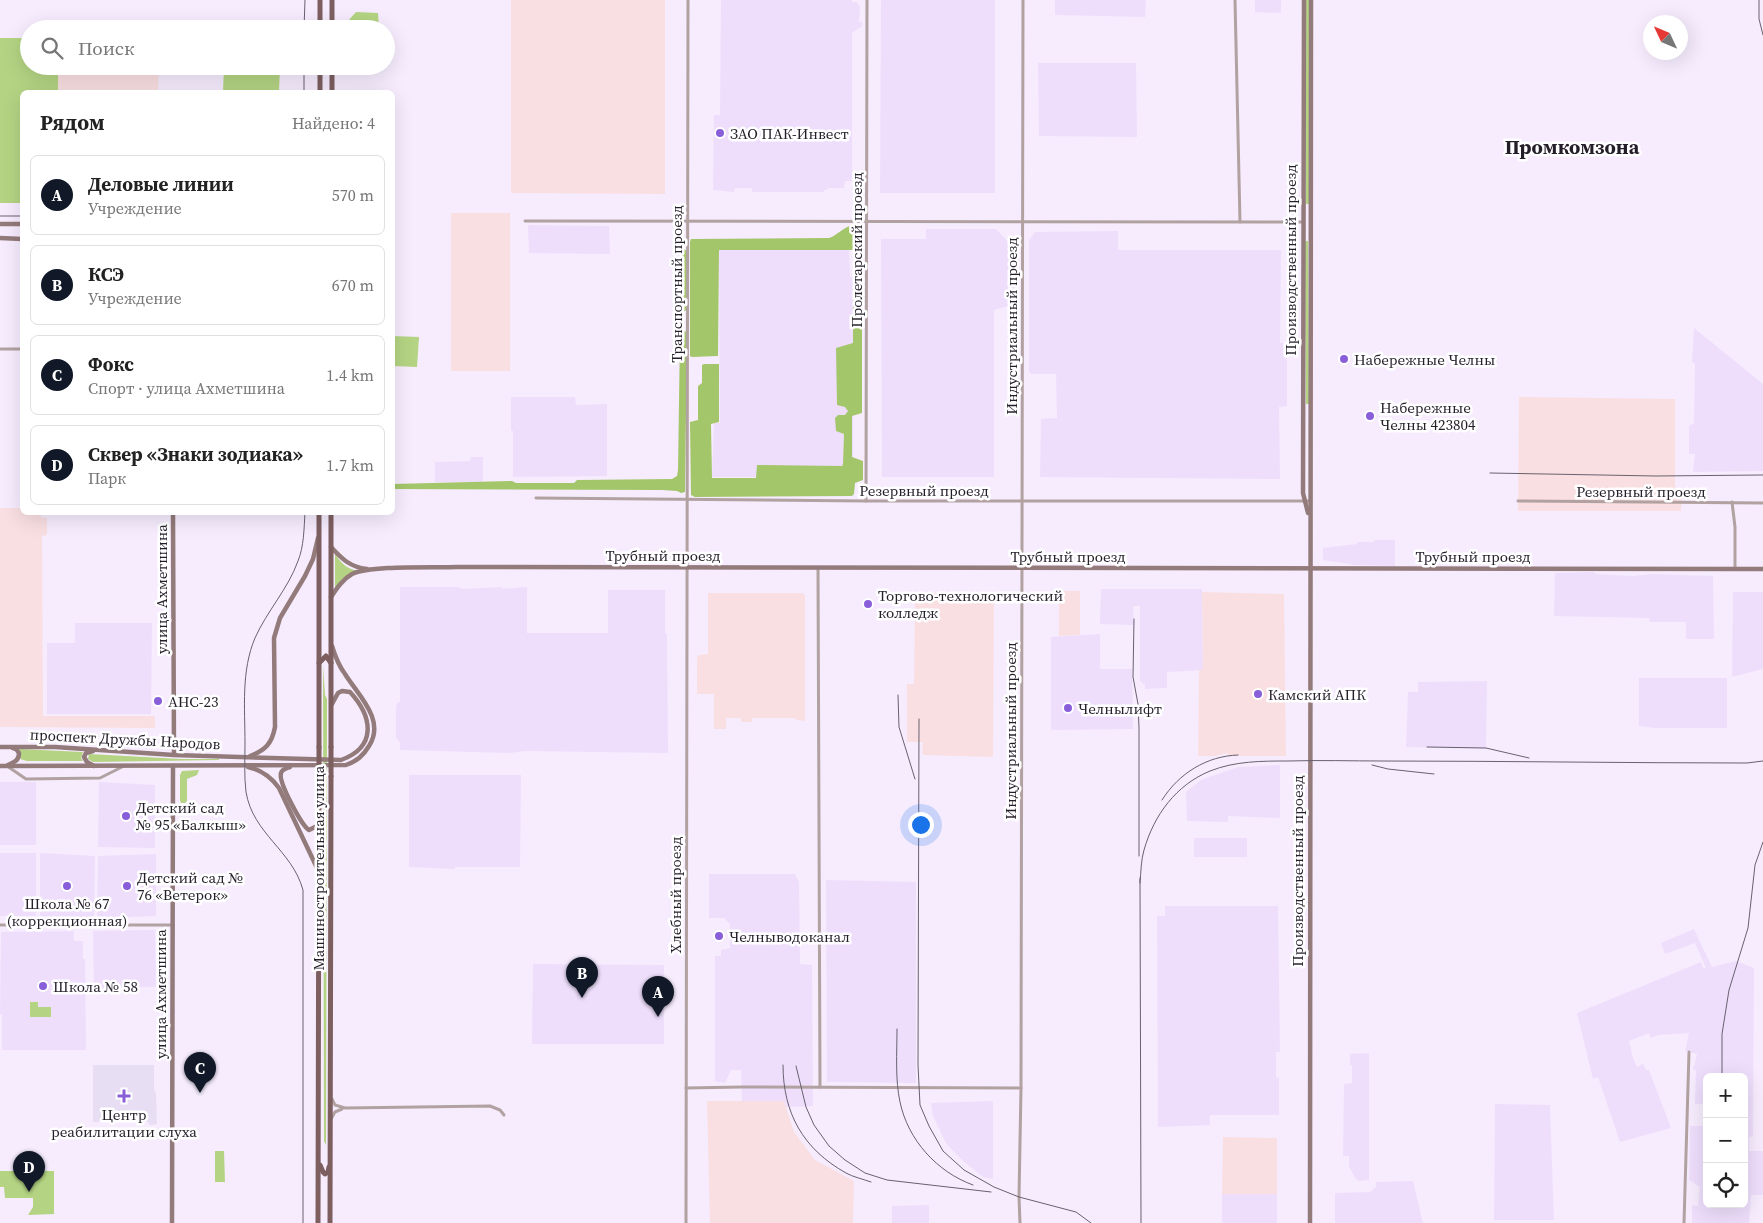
<!DOCTYPE html>
<html lang="ru">
<head>
<meta charset="utf-8">
<style>
	body { margin:0; font-family:"Source Serif 4",serif; background:#f2f2f2; color:#222 }
	.controls { position:absolute; right:15px; bottom:15px; display:grid; overflow:hidden; border-radius:8px; box-shadow:0 5px 20px #0002 }
	.controls button { width:45px; height:45px; display:grid; place-items:center; padding:0; border:0; border-bottom:1px solid #e0e0e0; background:#fff; color:#222; font:25px sans-serif }
	.compass { position:absolute; left:1643px; top:15px; width:45px; height:45px; border-radius:50%; background:#fff; box-shadow:0 5px 20px #0002; rotate:314deg }
	.you { position:absolute; left:920px; top:824px; width:18px; height:18px; margin:-12px; border:4px solid #fff; border-radius:50%; background:#1a73e8; box-shadow:0 0 0 8px #1a73e833 }
	.badge { display:grid; place-items:center; width:32px; height:32px; border-radius:50%; background:#111827; color:#fff; font-size:16px; font-weight:700 }
	.pin { position:absolute; translate:-50% -41px; filter:drop-shadow(0 1px 2px #0008) }
	.pin::after { content:''; position:absolute; top:26px; width:18px; height:15px; background:inherit; clip-path:polygon(0 0,100% 0,50% 100%) }
	.list { margin:0; padding:0; list-style:none }
	h2 { display:flex; justify-content:space-between; align-items:center; height:65px; margin:0; padding:0 20px; font-size:21px }
	h2 small { font-size:16px; font-weight:400; color:#767676 }
	.list li { display:grid; grid-template-columns:32px 1fr auto; gap:15px; align-items:center; box-sizing:border-box; height:80px; margin:0 10px 10px; padding:0 10px; border:1px solid #e0e0e0; border-radius:8px }
	.list b { display:block; font-size:19px; white-space:nowrap }
	.list p { margin:0; font-size:16px; white-space:nowrap; color:#767676 }
	.list em { font-size:16px; font-style:normal; color:#767676 }
	.icon { flex:none; width:28px; height:28px; fill:none; stroke:currentColor; stroke-width:2; stroke-linecap:round; stroke-linejoin:round }
	.map { position:relative; flex:none; width:1763px; height:1223px; overflow:hidden }
	.search { position:absolute; background:#fff; box-shadow:0 5px 20px #0002; left:20px; top:20px; width:375px; height:55px; display:flex; align-items:center; gap:12px; box-sizing:border-box; padding:0 18px; border-radius:28px; color:#767676; font-size:19px }
	.panel { position:absolute; background:#fff; box-shadow:0 5px 20px #0002; left:20px; top:90px; width:375px; height:425px; border-radius:8px }
	.map>svg:first-child { display:block }
	.built { fill:#eedefc }
	.industrial { fill:#f9dfe2 }
	.medical { fill:#e7def3 }
	.green { fill:#b4d483 }
	.forest { fill:#a4c66a }
	.lines { fill:none; stroke-linecap:round; stroke-linejoin:round }
	.street { stroke:#b2a1a1; stroke-width:3 }
	.secondary { stroke:#937a7b; stroke-width:4.5 }
	.primary { stroke:#7d5f60; stroke-width:5 }
	.tram { stroke:#68616e; stroke-width:1 }
	.rail { stroke:#68616e; stroke-width:1 }
	.primary-bridge { stroke:#7d5f60; stroke-width:5 }
	.poi-dot { fill:#885fd9; stroke:#fff; stroke-width:2 }
	.labels { text-anchor:middle; dominant-baseline:central; stroke-width:5; stroke-linejoin:round; paint-order:stroke }
	.poi-label { font-size:15px; fill:#241e29; stroke:#fff; text-anchor:start }
	.street-label { font-size:15px; fill:#241e29; stroke:#fff }
	.district-label { font-size:20px; font-weight:bold; fill:#241e29; stroke:#fff }
</style>
</head>
<body>
<div class="map">
<svg width="1763" height="1223" viewBox="0 0 1763 1223">
	<rect width="100%" height="100%" fill="#f6ecfe"/>
	<g class="built">
		<polygon points="721,0 852,0 852,2 856,2 860,6 859,22 862,22 862,26 852,33 852,181 845,181 844,188 828,188 827,190 824,190 824,192 752,192 752,188 735,188 734,192 713,190 714,115 720,115"/>
		<polygon points="881,0 995,0 995,193 880,193"/>
		<polygon points="1055,0 1146,0 1145,17 1055,15"/>
		<polygon points="1255,0 1281,0 1281,13 1255,12"/>
		<polygon points="1038,63 1136,63 1137,137 1039,136"/>
		<polygon points="528,225 609,226 610,254 529,253"/>
		<polygon points="926,229 996,229 1014,248 1013,305 994,310 994,477 882,477 881,239 926,239"/>
		<polygon points="1118,231 1118,250 1281,250 1280,343 1287,343 1287,406 1279,407 1280,479 1040,477 1041,419 1057,418 1056,374 1031,374 1029,371 1029,240 1035,232"/>
		<polygon points="849,249 850,277 853,277 853,477 712,477 714,423 720,423 719,250"/>
		<polygon points="1694,328 1763,384 1763,471 1693,472 1695,454 1689,454 1689,426 1694,423 1695,364 1692,362"/>
		<polygon points="511,397 575,397 576,405 607,404 607,476 513,477 513,431 511,431"/>
		<polygon points="471,457 483,457 483,482 435,482 435,462 470,461"/>
		<polygon points="1374,540 1395,540 1395,566 1352,565 1351,564 1323,560 1323,548 1357,544 1357,542 1374,542"/>
		<polygon points="1594,572 1596,574 1633,576 1652,574 1713,576 1714,639 1686,639 1686,622 1650,622 1649,618 1554,616 1555,573"/>
		<polygon points="400,587 457,587 463,589 502,587 502,589 527,587 527,633 608,633 608,590 665,590 665,633 667,634 668,753 525,751 509,753 400,750 400,742 396,738 396,707 397,703 400,702"/>
		<polygon points="1101,589 1202,589 1203,670 1167,672 1167,688 1145,689 1145,685 1140,681 1140,606 1133,606 1134,625 1100,624"/>
		<polygon points="1733,592 1763,592 1763,669 1732,677"/>
		<polygon points="75,623 152,623 151,714 47,714 47,643 75,643"/>
		<polygon points="1100,634 1100,669 1132,669 1133,729 1052,730 1051,729 1051,637"/>
		<polygon points="1639,678 1727,678 1727,728 1655,728 1639,726"/>
		<polygon points="1487,681 1486,749 1406,747 1408,692 1418,692 1418,682"/>
		<polygon points="1280,765 1280,818 1228,816 1228,822 1187,821 1186,792 1201,780 1238,767"/>
		<polygon points="409,775 521,775 520,867 455,867 455,869 409,867"/>
		<rect x="0" y="782" width="36" height="63"/>
		<polygon points="99,782 155,785 155,848 98,847"/>
		<rect x="1194" y="838" width="53" height="19"/>
		<rect x="0" y="853" width="36" height="63"/>
		<polygon points="40,853 95,856 94,918 40,916"/>
		<polygon points="156,854 156,916 97,918 98,856"/>
		<polygon points="709,874 795,874 799,882 800,964 812,965 813,1106 786,1107 784,1101 742,1101 741,1070 731,1070 725,1083 715,1081 715,956 721,956 721,950 730,948 730,924 724,918 709,918"/>
		<polygon points="826,880 916,882 916,1083 827,1082"/>
		<polygon points="1165,906 1278,906 1280,1052 1276,1052 1276,1077 1279,1078 1279,1115 1210,1115 1210,1125 1158,1127 1157,916 1165,916"/>
		<polygon points="1694,929 1712,967 1736,961 1754,968 1753,1136 1749,1137 1749,1151 1763,1151 1763,1195 1751,1195 1749,1223 1692,1223 1692,1205 1698,1206 1700,1187 1689,1180 1690,1126 1707,1126 1707,1204 1744,1204 1744,1077 1707,1077 1707,1104 1695,1104 1696,1070 1693,1070 1693,1066 1694,1066 1697,1054 1685,1051 1689,1033 1658,1035 1651,1038 1649,1033 1629,1041 1633,1058 1637,1067 1643,1064 1646,1070 1649,1070 1671,1128 1620,1142 1598,1077 1593,1079 1577,1013 1701,962 1703,968 1706,968 1695,943 1665,954 1661,943"/>
		<polygon points="155,930 156,987 94,988 93,931"/>
		<polygon points="74,931 74,941 83,941 83,959 85,959 86,1050 2,1050 2,1014 0,1014 1,932"/>
		<polygon points="533,964 664,965 664,1044 532,1044"/>
		<polygon points="1369,1053 1369,1180 1359,1181 1355,1178 1349,1166 1349,1156 1343,1156 1344,1084 1352,1083 1352,1066 1350,1065 1350,1054"/>
		<polygon points="993,1101 993,1179 983,1177 962,1160 946,1143 933,1116 931,1103"/>
		<polygon points="1495,1104 1550,1105 1554,1220 1494,1220"/>
		<polygon points="1413,1181 1423,1223 1335,1223 1335,1193 1370,1192 1376,1187 1376,1182"/>
		<rect x="1222" y="1194" width="55" height="29"/>
		<polygon points="929,1205 929,1223 892,1223 892,1206"/>
	</g>
	<g class="industrial">
		<polygon points="511,0 665,0 665,194 511,193"/>
		<polygon points="58,66 159,66 158,92 58,92"/>
		<rect x="451" y="213" width="59" height="158"/>
		<polygon points="1519,397 1675,399 1675,494 1682,495 1681,511 1518,511"/>
		<polygon points="0,508 22,508 22,512 41,513 41,517 47,518 47,535 42,536 43,716 155,716 155,728 0,727"/>
		<polygon points="1059,591 1080,591 1080,635 1059,636"/>
		<polygon points="1202,592 1284,594 1286,756 1228,756 1228,753 1215,756 1198,756 1199,670 1203,669"/>
		<polygon points="708,593 803,593 805,596 805,721 796,720 795,718 752,718 752,722 741,722 741,718 726,718 726,729 714,729 714,694 697,694 697,657 699,655 708,654"/>
		<polygon points="915,593 994,594 993,757 924,755 922,753 923,742 907,742 907,684 914,684"/>
		<polygon points="707,1101 784,1101 794,1132 815,1160 854,1181 853,1223 710,1223"/>
		<polygon points="1223,1137 1277,1138 1277,1194 1222,1194"/>
	</g>
	<polygon class="medical" points="93,1065 154,1065 154,1089 156,1093 157,1124 153,1125 150,1125 148,1122 93,1122"/>
	<g class="green">
		<rect x="1306" y="0" width="3" height="204"/>
		<polygon points="356,12 378,13 379,29 348,29 348,21"/>
		<polygon points="0,38 29,38 29,66 58,66 58,92 22,92 22,203 0,203"/>
		<polygon points="224,66 280,66 279,92 223,92"/>
		<polygon points="1305,241 1308,241 1309,404 1306,404"/>
		<polygon points="392,336 419,337 417,367 393,366"/>
		<path d="M335 553C340 563 348 570 360 571L335 588Z"/>
		<polygon points="323,665 325,695 327,699 326,1170 326,1145 324,1141"/>
		<polygon points="19,749 83,752 81,758 83,761 27,761 20,759 21,754"/>
		<polygon points="89,754 181,759 219,759 219,760 93,762 88,759"/>
		<polygon points="199,770 197,775 187,779 187,801 185,803 181,803 180,800 180,775 182,771"/>
		<polygon points="30,1002 38,1002 38,1007 51,1007 51,1017 30,1017"/>
		<polygon points="215,1151 224,1151 225,1182 215,1182"/>
		<polygon points="0,1171 54,1171 54,1214 28,1215 33,1207 33,1198 5,1198 4,1187 0,1187"/>
	</g>
	<g class="forest">
		<path d="M853 225 862 231 864 240 862 247 858 250H719L718 356 692 357 690 356V242L691 239 829 238C838 235 843 227 853 225Z"/>
		<polygon points="684,249 687,251 687,309 685,311 680,309 682,251"/>
		<polygon points="855,276 860,278 862,281 862,413 852,416 852,457 863,461 863,480 855,483 854,494 852,496 695,497 691,495 690,422 698,420 698,386 702,383 702,365 704,364 719,364 719,422 711,424 712,478 756,478 757,465 842,466 843,464 844,434 836,431 835,418 838,415 845,415 848,411 845,407 837,405 836,348 853,343 853,278"/>
		<polygon points="685,331 687,333 685,492 681,493 677,491 662,490 393,489 393,484 512,481 516,483 574,483 577,480 672,479 677,476 678,470 680,333"/>
	</g>
	<g class="lines">
		<g class="street">
			<polyline points="1235,0 1240,222"/>
			<polyline points="525,221 1303,222"/>
			<polyline points="0,349 22,349"/>
			<polyline points="536,498 866,501 1311,501"/>
			<polyline points="866,501 867,0"/>
			<polyline points="1518,501 1763,503"/>
			<polyline points="1732,502 1735,527 1735,569"/>
			<polyline points="818,568 820,1087"/>
			<polyline points="7,766 26,779 100,778 124,766"/>
			<polyline points="0,925 173,925"/>
			<polyline points="686,1088 742,1087 1021,1088"/>
			<polyline points="332,1099 335,1105 345,1108 490,1106 500,1110 504,1115"/>
			<polyline points="331,1119 335,1112 342,1109"/>
			<polyline points="686,1223 688,0"/>
			<polyline points="1020,1223 1019,1197 1021,1088 1023,0"/>
			<polyline points="1684,1223 1689,1052"/>
		</g>
		<g class="secondary">
			<polyline points="1304,0 1303,493 1308,513"/>
			<polyline points="0,224 22,224"/>
			<polyline points="0,238 22,239"/>
			<polyline points="173,512 174,755"/>
			<path d="M331 547C342 559 350 567 367 569"/>
			<path d="M331 597C337 588 343 579 352 574 371 565 434 568 457 567L1763 569"/>
			<path d="M0 747H55L174 755 341 760C377 747 373 717 350 692L342 691 338 693 332 704"/>
			<polyline points="93,751 86,753 84,757 87,762 94,766"/>
			<path d="M250 756C266 750 272 743 275 727L274 638 280 618 305 576 313 559 318 538"/>
			<path d="M8 765C14 762 19 761 19 753L16 749 13 748"/>
			<path d="M0 766 346 765C357 761 363 756 369 746 386 720 358 695 345 674 339 666 335 656 332 646"/>
			<path d="M248 767C262 770 271 777 279 788L318 870"/>
			<path d="M290 767C287 768 282 769 281 773 278 782 302 826 309 830L317 826 319 822"/>
			<polyline points="172,1223 173,766"/>
			<polyline points="1310,1223 1311,0"/>
		</g>
		<g class="primary">
			<polyline points="320,29 320,0"/>
			<polyline points="332,29 332,0"/>
			<polyline points="320,66 320,92"/>
			<polyline points="332,92 332,66"/>
			<polyline points="319,663 326,656 331,663"/>
			<polyline points="319,747 319,512"/>
			<polyline points="331,747 331,512"/>
			<polyline points="320,1165 323,1172 325,1174 328,1172 329,1167"/>
			<polyline points="318,1223 319,776"/>
			<polyline points="330,1223 331,776"/>
		</g>
		<g class="tram">
			<polyline points="304,29 305,0"/>
			<polyline points="304,92 304,66"/>
			<polyline points="0,216 22,216"/>
			<path d="M303 1223V890C292 850 253 834 246 792 244 776 245 759 245 743 245 708 241 671 255 638 267 611 288 589 298 561 304 546 304 529 305 512"/>
		</g>
		<g class="rail">
			<polyline points="1759,0 1759,19 1763,35"/>
			<polyline points="1490,473 1656,476 1763,475"/>
			<polyline points="1134,619 1133,677 1138,704 1139,728 1139,856"/>
			<polyline points="898,695 899,727 915,779"/>
			<polyline points="919,719 918,1065 920,1105 929,1126 943,1151 964,1170 994,1187 1019,1197 1076,1212 1091,1223"/>
			<polyline points="1427,747 1486,748 1529,758"/>
			<polyline points="1372,765 1388,769 1434,774"/>
			<path d="M1162 800C1179 773 1207 756 1238 755"/>
			<polyline points="1140,878 1141,1223"/>
			<path d="M1140 883C1141 872 1141 860 1144 850 1154 815 1176 785 1210 771 1235 761 1262 761 1288 761 1320 760 1352 761 1383 761 1504 761 1626 763 1747 763L1763 761"/>
			<path d="M897 1029C897 1053 895 1079 900 1102 908 1140 937 1172 973 1185"/>
			<path d="M783 1065C783 1113 803 1149 846 1173 853 1177 863 1179 871 1182"/>
			<polyline points="796,1066 806,1107 814,1125 829,1146 845,1160 865,1173 887,1180 991,1192"/>
			<polyline points="1722,1077 1722,1034 1729,990 1748,928 1755,865 1763,842"/>
		</g>
		<g class="primary-bridge">
			<polyline points="319,776 319,747"/>
			<polyline points="331,776 331,747"/>
		</g>
	</g>
	<g class="poi-dot">
		<circle cx="720" cy="133" r="5"/>
		<circle cx="1344" cy="359" r="5"/>
		<circle cx="1370" cy="416" r="5"/>
		<circle cx="868" cy="604" r="5"/>
		<circle cx="1258" cy="694" r="5"/>
		<circle cx="158" cy="701" r="5"/>
		<circle cx="1068" cy="708" r="5"/>
		<circle cx="126" cy="816" r="5"/>
		<circle cx="67" cy="886" r="5"/>
		<circle cx="127" cy="886" r="5"/>
		<circle cx="719" cy="936" r="5"/>
		<circle cx="43" cy="986" r="5"/>
		<path d="M121.5 1088.5h5v5h5v5h-5v5h-5v-5h-5v-5h5z"/>
	</g>
	<g class="labels">
		<g class="poi-label">
			<text x="730" y="133">ЗАО ПАК-Инвест</text>
			<text x="1354" y="359">Набережные Челны</text>
			<text x="1380" y="407">Набережные<tspan x="1380" dy="17">Челны 423804</tspan></text>
			<text x="878" y="595">Торгово-технологический<tspan x="878" dy="17">колледж</tspan></text>
			<text x="1268" y="694">Камский АПК</text>
			<text x="168" y="701">АНС-23</text>
			<text x="1078" y="708">Челнылифт</text>
			<text x="136" y="807">Детский сад<tspan x="136" dy="17">№ 95 «Балкыш»</tspan></text>
			<text x="137" y="877">Детский сад №<tspan x="137" dy="17">76 «Ветерок»</tspan></text>
			<text x="67" y="903" text-anchor="middle">Школа № 67<tspan x="67" dy="17">(коррекционная)</tspan></text>
			<text x="729" y="936">Челныводоканал</text>
			<text x="53" y="986">Школа № 58</text>
			<text x="124" y="1114" text-anchor="middle">Центр<tspan x="124" dy="17">реабилитации слуха</tspan></text>
		</g>
		<g class="street-label">
			<text transform="translate(856 250) rotate(-90)">Пролетарский проезд</text>
			<text transform="translate(1290 260) rotate(-90)">Производственный проезд</text>
			<text transform="translate(676 284) rotate(-90)">Транспортный проезд</text>
			<text transform="translate(1011 326) rotate(-90)">Индустриальный проезд</text>
			<text x="924" y="490">Резервный проезд</text>
			<text x="1641" y="491">Резервный проезд</text>
			<text x="663" y="555">Трубный проезд</text>
			<text x="1068" y="556">Трубный проезд</text>
			<text x="1473" y="556">Трубный проезд</text>
			<text transform="translate(161 589) rotate(-90)">улица Ахметшина</text>
			<text transform="translate(1010 731) rotate(-90)">Индустриальный проезд</text>
			<text transform="translate(125 739) rotate(3)">проспект Дружбы Народов</text>
			<text transform="translate(318 868) rotate(-90)">Машиностроительная улица</text>
			<text transform="translate(1297 871) rotate(-90)">Производственный проезд</text>
			<text transform="translate(675 895) rotate(-90)">Хлебный проезд</text>
			<text transform="translate(160 994) rotate(-90)">улица Ахметшина</text>
		</g>
		<g class="district-label">
			<text x="1572" y="147">Промкомзона</text>
		</g>
	</g>
</svg>
<div class="controls">
<button>+</button>
<button>−</button>
<button><svg class="icon" aria-label="locate" viewBox="0 0 24 24"><circle cx="12" cy="12" r="6"/><path d="M12 2v4M12 18v4M2 12h4M18 12h4"/></svg></button>
</div>
<svg class="compass" viewBox="-18 -18 36 36"><path d="M0-13l5 13h-10z" fill="#e53935"/><path d="M0 13l5-13h-10z" fill="#767676"/></svg>
<div class="you"></div>
<div class="pin badge" style="left:658px;top:1017px">A</div>
<div class="pin badge" style="left:582px;top:998px">B</div>
<div class="pin badge" style="left:200px;top:1093px">C</div>
<div class="pin badge" style="left:29px;top:1192px">D</div>
<div class="search"><svg class="icon" aria-label="search" viewBox="0 0 24 24"><circle cx="10" cy="10" r="6"/><path d="M15 15l6 6"/></svg>Поиск</div>
<section class="panel">
<h2>Рядом<small>Найдено: 4</small></h2>
<ul class="list">
<li><span class="badge">A</span><div><b>Деловые линии</b><p>Учреждение</p></div><em>570 m</em></li>
<li><span class="badge">B</span><div><b>КСЭ</b><p>Учреждение</p></div><em>670 m</em></li>
<li><span class="badge">C</span><div><b>Фокс</b><p>Спорт · улица Ахметшина</p></div><em>1.4 km</em></li>
<li><span class="badge">D</span><div><b>Сквер «Знаки зодиака»</b><p>Парк</p></div><em>1.7 km</em></li>
</ul>
</section>
</div>
</body>
</html>
